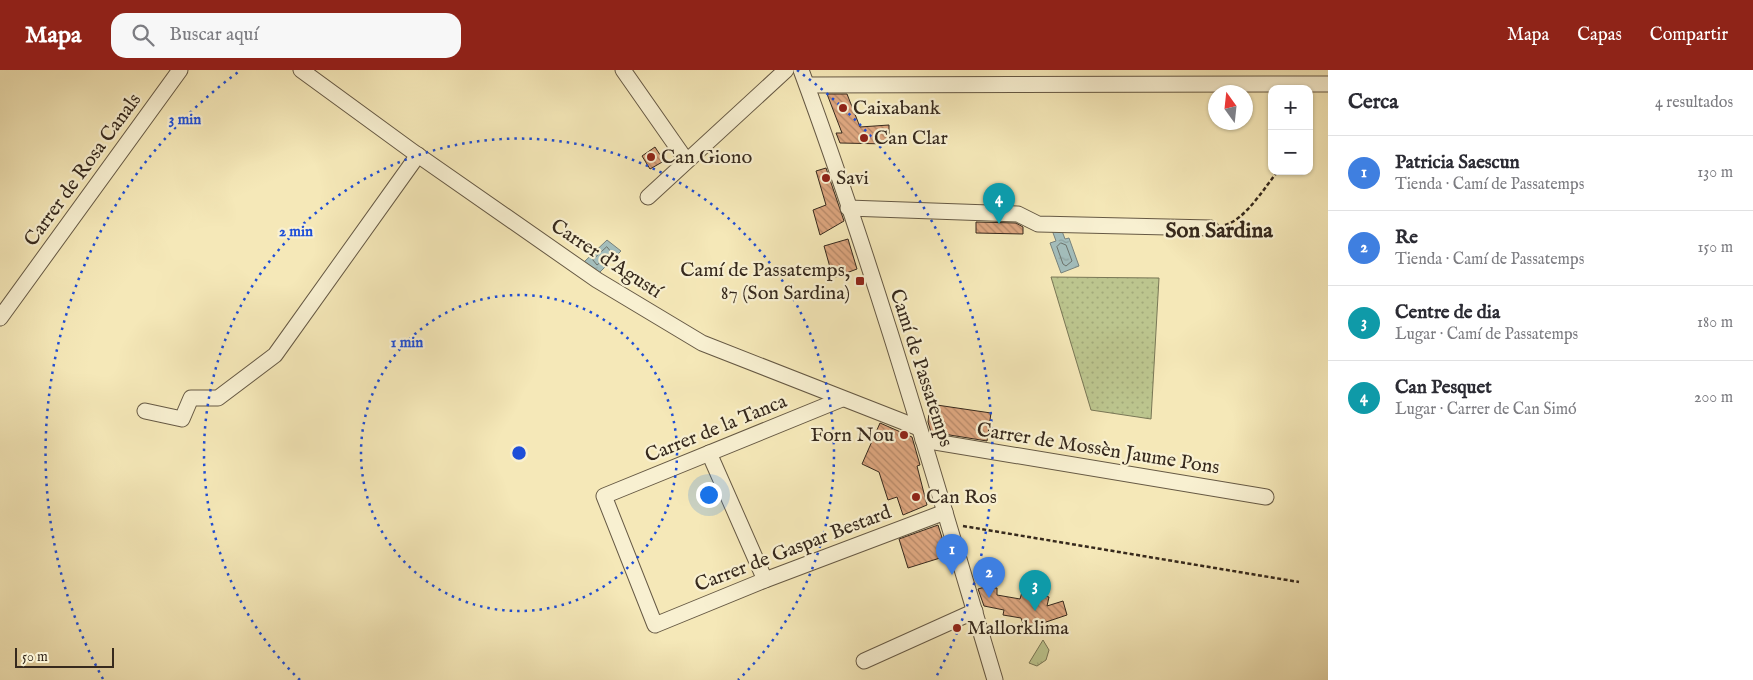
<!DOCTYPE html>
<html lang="es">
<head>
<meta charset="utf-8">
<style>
	body { margin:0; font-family:"IM FELL English",serif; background:#f7f7f7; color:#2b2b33 }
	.controls { position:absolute; right:15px; top:15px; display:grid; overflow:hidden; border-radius:10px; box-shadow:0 1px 4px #0004 }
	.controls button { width:45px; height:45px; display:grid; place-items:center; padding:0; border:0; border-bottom:1px solid #e1e1e2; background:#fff; color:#2b2b33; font:25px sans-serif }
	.compass { position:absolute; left:1208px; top:15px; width:45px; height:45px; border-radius:50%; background:#fff; box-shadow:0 1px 4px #0004; rotate:345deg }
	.scale { position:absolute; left:15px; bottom:12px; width:99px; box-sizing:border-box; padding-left:5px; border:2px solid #36291d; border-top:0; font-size:14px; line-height:18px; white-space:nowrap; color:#36291d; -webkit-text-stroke:4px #f8f0d1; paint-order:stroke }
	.you { position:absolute; left:708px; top:424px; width:18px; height:18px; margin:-12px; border:4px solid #fff; border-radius:50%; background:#1a73e8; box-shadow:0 0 0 8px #1a73e833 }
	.badge { display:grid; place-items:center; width:32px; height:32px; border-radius:50%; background:#8f2418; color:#fff; font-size:16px; font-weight:700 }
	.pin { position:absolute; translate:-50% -41px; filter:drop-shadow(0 1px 2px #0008) }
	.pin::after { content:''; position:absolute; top:26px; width:18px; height:15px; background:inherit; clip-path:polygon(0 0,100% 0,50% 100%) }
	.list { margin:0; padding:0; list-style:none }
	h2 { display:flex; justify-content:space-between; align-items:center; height:65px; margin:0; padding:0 20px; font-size:21px }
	h2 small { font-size:16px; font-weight:400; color:#7c7c81 }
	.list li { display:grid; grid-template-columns:32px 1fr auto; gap:15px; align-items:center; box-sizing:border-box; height:75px; padding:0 20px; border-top:1px solid #e1e1e2 }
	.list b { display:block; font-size:19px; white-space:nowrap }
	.list p { margin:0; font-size:16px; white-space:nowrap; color:#7c7c81 }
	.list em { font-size:16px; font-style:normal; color:#7c7c81 }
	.icon { flex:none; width:28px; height:28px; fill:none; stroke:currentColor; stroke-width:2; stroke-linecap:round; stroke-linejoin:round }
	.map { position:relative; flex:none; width:1328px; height:610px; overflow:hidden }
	header { display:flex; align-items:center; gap:30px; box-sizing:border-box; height:70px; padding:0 25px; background:#8f2418; color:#fff }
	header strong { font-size:24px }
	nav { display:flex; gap:28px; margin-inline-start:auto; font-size:18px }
	.search { width:350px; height:45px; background:#f7f7f7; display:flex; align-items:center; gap:12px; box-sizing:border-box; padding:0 18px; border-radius:15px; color:#7c7c81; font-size:19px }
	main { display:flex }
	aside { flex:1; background:#fff }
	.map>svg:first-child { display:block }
	.grass { fill:url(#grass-dots); stroke:#797756 }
	.park { fill:url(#park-tufts); stroke:#797756 }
	.water { fill:url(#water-ripples); stroke:#77827c }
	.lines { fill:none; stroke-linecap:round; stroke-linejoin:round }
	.shore { stroke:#6c736c; stroke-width:1 }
	.building { fill:url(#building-back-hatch); stroke:#36291d }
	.minor-casing { stroke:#665944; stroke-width:17 }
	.path { stroke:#36291d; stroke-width:2.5; stroke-dasharray:4 2.5; stroke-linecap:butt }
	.minor { stroke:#f8f0d1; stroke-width:15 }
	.ring { fill:none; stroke:#1d4ed8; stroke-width:2.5; stroke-dasharray:2.5 5 }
	.poi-dot { fill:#8f2418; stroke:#f8f0d1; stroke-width:2 }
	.labels { text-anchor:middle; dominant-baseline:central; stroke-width:4.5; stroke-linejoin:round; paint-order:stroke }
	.poi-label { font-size:20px; fill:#36291d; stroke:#f8f0d1; text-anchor:start }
	.street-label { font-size:20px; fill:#36291d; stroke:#f8f0d1 }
	.quarter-label { font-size:22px; font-weight:bold; fill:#36291d; stroke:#f8f0d1 }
	.centre { fill:#1d4ed8; stroke:#f8f0d1; stroke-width:2.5 }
	.ring-label { font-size:15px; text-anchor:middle; font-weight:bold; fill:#1d4ed8; stroke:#f8f0d1; stroke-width:4.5; stroke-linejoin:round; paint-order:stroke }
</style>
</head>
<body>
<header>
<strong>Mapa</strong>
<div class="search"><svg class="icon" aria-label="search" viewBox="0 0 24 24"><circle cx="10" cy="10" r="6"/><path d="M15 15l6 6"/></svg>Buscar aquí</div>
<nav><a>Mapa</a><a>Capas</a><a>Compartir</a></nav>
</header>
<main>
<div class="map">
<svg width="1328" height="610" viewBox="0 0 1328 610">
	<defs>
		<pattern id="grass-dots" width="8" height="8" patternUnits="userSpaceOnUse" patternTransform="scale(1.25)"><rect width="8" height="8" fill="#bcc58e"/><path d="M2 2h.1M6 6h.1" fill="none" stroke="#a2a97a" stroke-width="1.8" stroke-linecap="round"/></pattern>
		<pattern id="park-tufts" width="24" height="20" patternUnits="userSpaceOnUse" patternTransform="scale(1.25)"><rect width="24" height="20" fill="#bcc58e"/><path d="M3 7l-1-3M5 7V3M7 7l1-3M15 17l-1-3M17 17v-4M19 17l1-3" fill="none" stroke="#a2a97a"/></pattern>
		<pattern id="water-ripples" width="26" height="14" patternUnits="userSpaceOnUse" patternTransform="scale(1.25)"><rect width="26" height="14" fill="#a3bdbb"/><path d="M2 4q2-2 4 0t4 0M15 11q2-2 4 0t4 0" fill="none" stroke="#8da2a0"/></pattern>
		<pattern id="building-back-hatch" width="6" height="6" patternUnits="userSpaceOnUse" patternTransform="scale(1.25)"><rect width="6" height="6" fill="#dda67f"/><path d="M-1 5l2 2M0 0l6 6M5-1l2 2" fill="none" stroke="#b48767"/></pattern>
	</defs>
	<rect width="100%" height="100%" fill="#f5e8b8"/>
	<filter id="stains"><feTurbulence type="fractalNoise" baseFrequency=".004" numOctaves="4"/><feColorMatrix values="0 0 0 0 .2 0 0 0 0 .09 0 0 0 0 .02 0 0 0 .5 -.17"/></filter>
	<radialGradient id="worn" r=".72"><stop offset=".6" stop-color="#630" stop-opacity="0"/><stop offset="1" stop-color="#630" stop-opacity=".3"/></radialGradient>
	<polygon class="grass" points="1051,207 1159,208 1151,349 1091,340"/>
	<polygon class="park" points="1043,570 1049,580 1046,590 1037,596 1029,593"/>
	<g class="water">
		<polygon points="1052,160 1062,161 1065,169 1069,168 1079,196 1061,203 1050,173 1056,171"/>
		<polygon points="607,170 621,181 599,203 584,192"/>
	</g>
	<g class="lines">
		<g class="shore">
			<polygon points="1061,173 1066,175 1072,191 1066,196 1063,194 1057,177"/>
			<polygon points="607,177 612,183 597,195 593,190"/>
		</g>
	</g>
	<g class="building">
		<polygon points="827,24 847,24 860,57 889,55 889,74 840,73 836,63 842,63"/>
		<polygon points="655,77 664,91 650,99 642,86"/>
		<polygon points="826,98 844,151 820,165 813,140 826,135 816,101"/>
		<polygon points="976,152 1016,153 1023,157 1023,164 976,163"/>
		<polygon points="848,169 857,199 833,208 824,176"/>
		<polygon points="930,334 991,343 987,371 931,362 928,352"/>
		<polygon points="880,353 912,367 920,395 917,396 927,435 903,445 897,427 888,430 879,402 862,394"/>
		<polygon points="938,455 945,477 938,480 940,488 908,498 899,469"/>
		<polygon points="992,515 993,518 997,518 997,525 1020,529 1022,522 1049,527 1047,536 1063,531 1067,545 1025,559 1021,548 1003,545 1004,540 984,536 978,519"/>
	</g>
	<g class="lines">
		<g class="minor-casing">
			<g id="minor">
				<polyline points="301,0 412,81 597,210 702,273 919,358"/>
				<polyline points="623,0 686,90"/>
				<path d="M801 0C875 200 934 406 995 610"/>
				<polyline points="807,15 1328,14"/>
				<polyline points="648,127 786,0"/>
				<polyline points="848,138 1018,144 1038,154 1211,158"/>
				<polyline points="0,248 180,0"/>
				<polyline points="842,329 604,426 655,555 765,510 945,442"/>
				<polyline points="145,341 182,349 191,328 218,328 275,285 418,85"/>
				<polyline points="923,370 1266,427"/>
				<polyline points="709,383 765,510"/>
				<polyline points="864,591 975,541"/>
			</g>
		</g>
		<g class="path">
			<path d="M1225 155C1245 150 1265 117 1278 101"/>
			<polyline points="963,456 1299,512"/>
		</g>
		<use href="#minor" class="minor"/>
	</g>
	<g class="ring">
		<circle cx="519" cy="383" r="158"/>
		<path d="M300 610A315 315 0 1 1 738 610"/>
		<path d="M103 609A473 473 0 0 1 241 0M797 0A473 473 0 0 1 935 609"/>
	</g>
	<g class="poi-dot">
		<circle cx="843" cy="38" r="5"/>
		<circle cx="864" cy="68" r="5"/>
		<circle cx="651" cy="87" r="5"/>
		<circle cx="826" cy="108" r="5"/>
		<rect x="855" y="206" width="10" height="10" rx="2.5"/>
		<circle cx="904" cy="365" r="5"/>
		<circle cx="916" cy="427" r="5"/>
		<circle cx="957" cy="558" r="5"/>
	</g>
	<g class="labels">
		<g class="poi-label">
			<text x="853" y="38">Caixabank</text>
			<text x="874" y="68">Can Clar</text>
			<text x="661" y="87">Can Giono</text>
			<text x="836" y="108">Savi</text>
			<text x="850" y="200" text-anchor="end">Camí de Passatemps,<tspan x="850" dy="23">87 (Son Sardina)</tspan></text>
			<text x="894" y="365" text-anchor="end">Forn Nou</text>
			<text x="926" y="427">Can Ros</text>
			<text x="967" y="558">Mallorklima</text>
		</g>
		<g class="street-label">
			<text transform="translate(83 100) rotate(-54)">Carrer de Rosa Canals</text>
			<text transform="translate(606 189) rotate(33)">Carrer d'Agustí</text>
			<text transform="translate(921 298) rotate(72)">Camí de Passatemps</text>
			<text transform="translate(716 359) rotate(-22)">Carrer de la Tanca</text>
			<text transform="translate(1098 379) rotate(9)">Carrer de Mossèn Jaume Pons</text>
			<text transform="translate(793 479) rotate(-21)">Carrer de Gaspar Bestard</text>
		</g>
		<g class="quarter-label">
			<text x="1219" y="161">Son Sardina</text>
		</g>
	</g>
	<circle cx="519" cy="383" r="8" class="centre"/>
	<g class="ring-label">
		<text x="185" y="54">3 min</text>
		<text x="296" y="166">2 min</text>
		<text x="407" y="277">1 min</text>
	</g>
	<rect width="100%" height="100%" filter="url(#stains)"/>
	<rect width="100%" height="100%" fill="url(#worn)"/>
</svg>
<div class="controls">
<button>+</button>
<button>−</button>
</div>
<svg class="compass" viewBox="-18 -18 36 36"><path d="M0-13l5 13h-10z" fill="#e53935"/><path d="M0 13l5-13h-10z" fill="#7c7c81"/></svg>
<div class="scale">50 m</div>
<div class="you"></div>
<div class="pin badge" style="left:952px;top:505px;background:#3f7fe0">1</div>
<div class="pin badge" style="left:989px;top:528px;background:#3f7fe0">2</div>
<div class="pin badge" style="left:1035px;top:541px;background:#0f9aa8">3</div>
<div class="pin badge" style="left:999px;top:154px;background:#0f9aa8">4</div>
</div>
<aside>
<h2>Cerca<small>4 resultados</small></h2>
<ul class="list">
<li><span class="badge" style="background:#3f7fe0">1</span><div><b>Patricia Saescun</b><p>Tienda · Camí de Passatemps</p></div><em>130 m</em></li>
<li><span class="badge" style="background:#3f7fe0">2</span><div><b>Re</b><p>Tienda · Camí de Passatemps</p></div><em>150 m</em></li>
<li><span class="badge" style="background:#0f9aa8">3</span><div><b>Centre de dia</b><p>Lugar · Camí de Passatemps</p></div><em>180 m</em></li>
<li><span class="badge" style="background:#0f9aa8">4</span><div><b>Can Pesquet</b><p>Lugar · Carrer de Can Simó</p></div><em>200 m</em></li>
</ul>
</aside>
</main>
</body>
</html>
